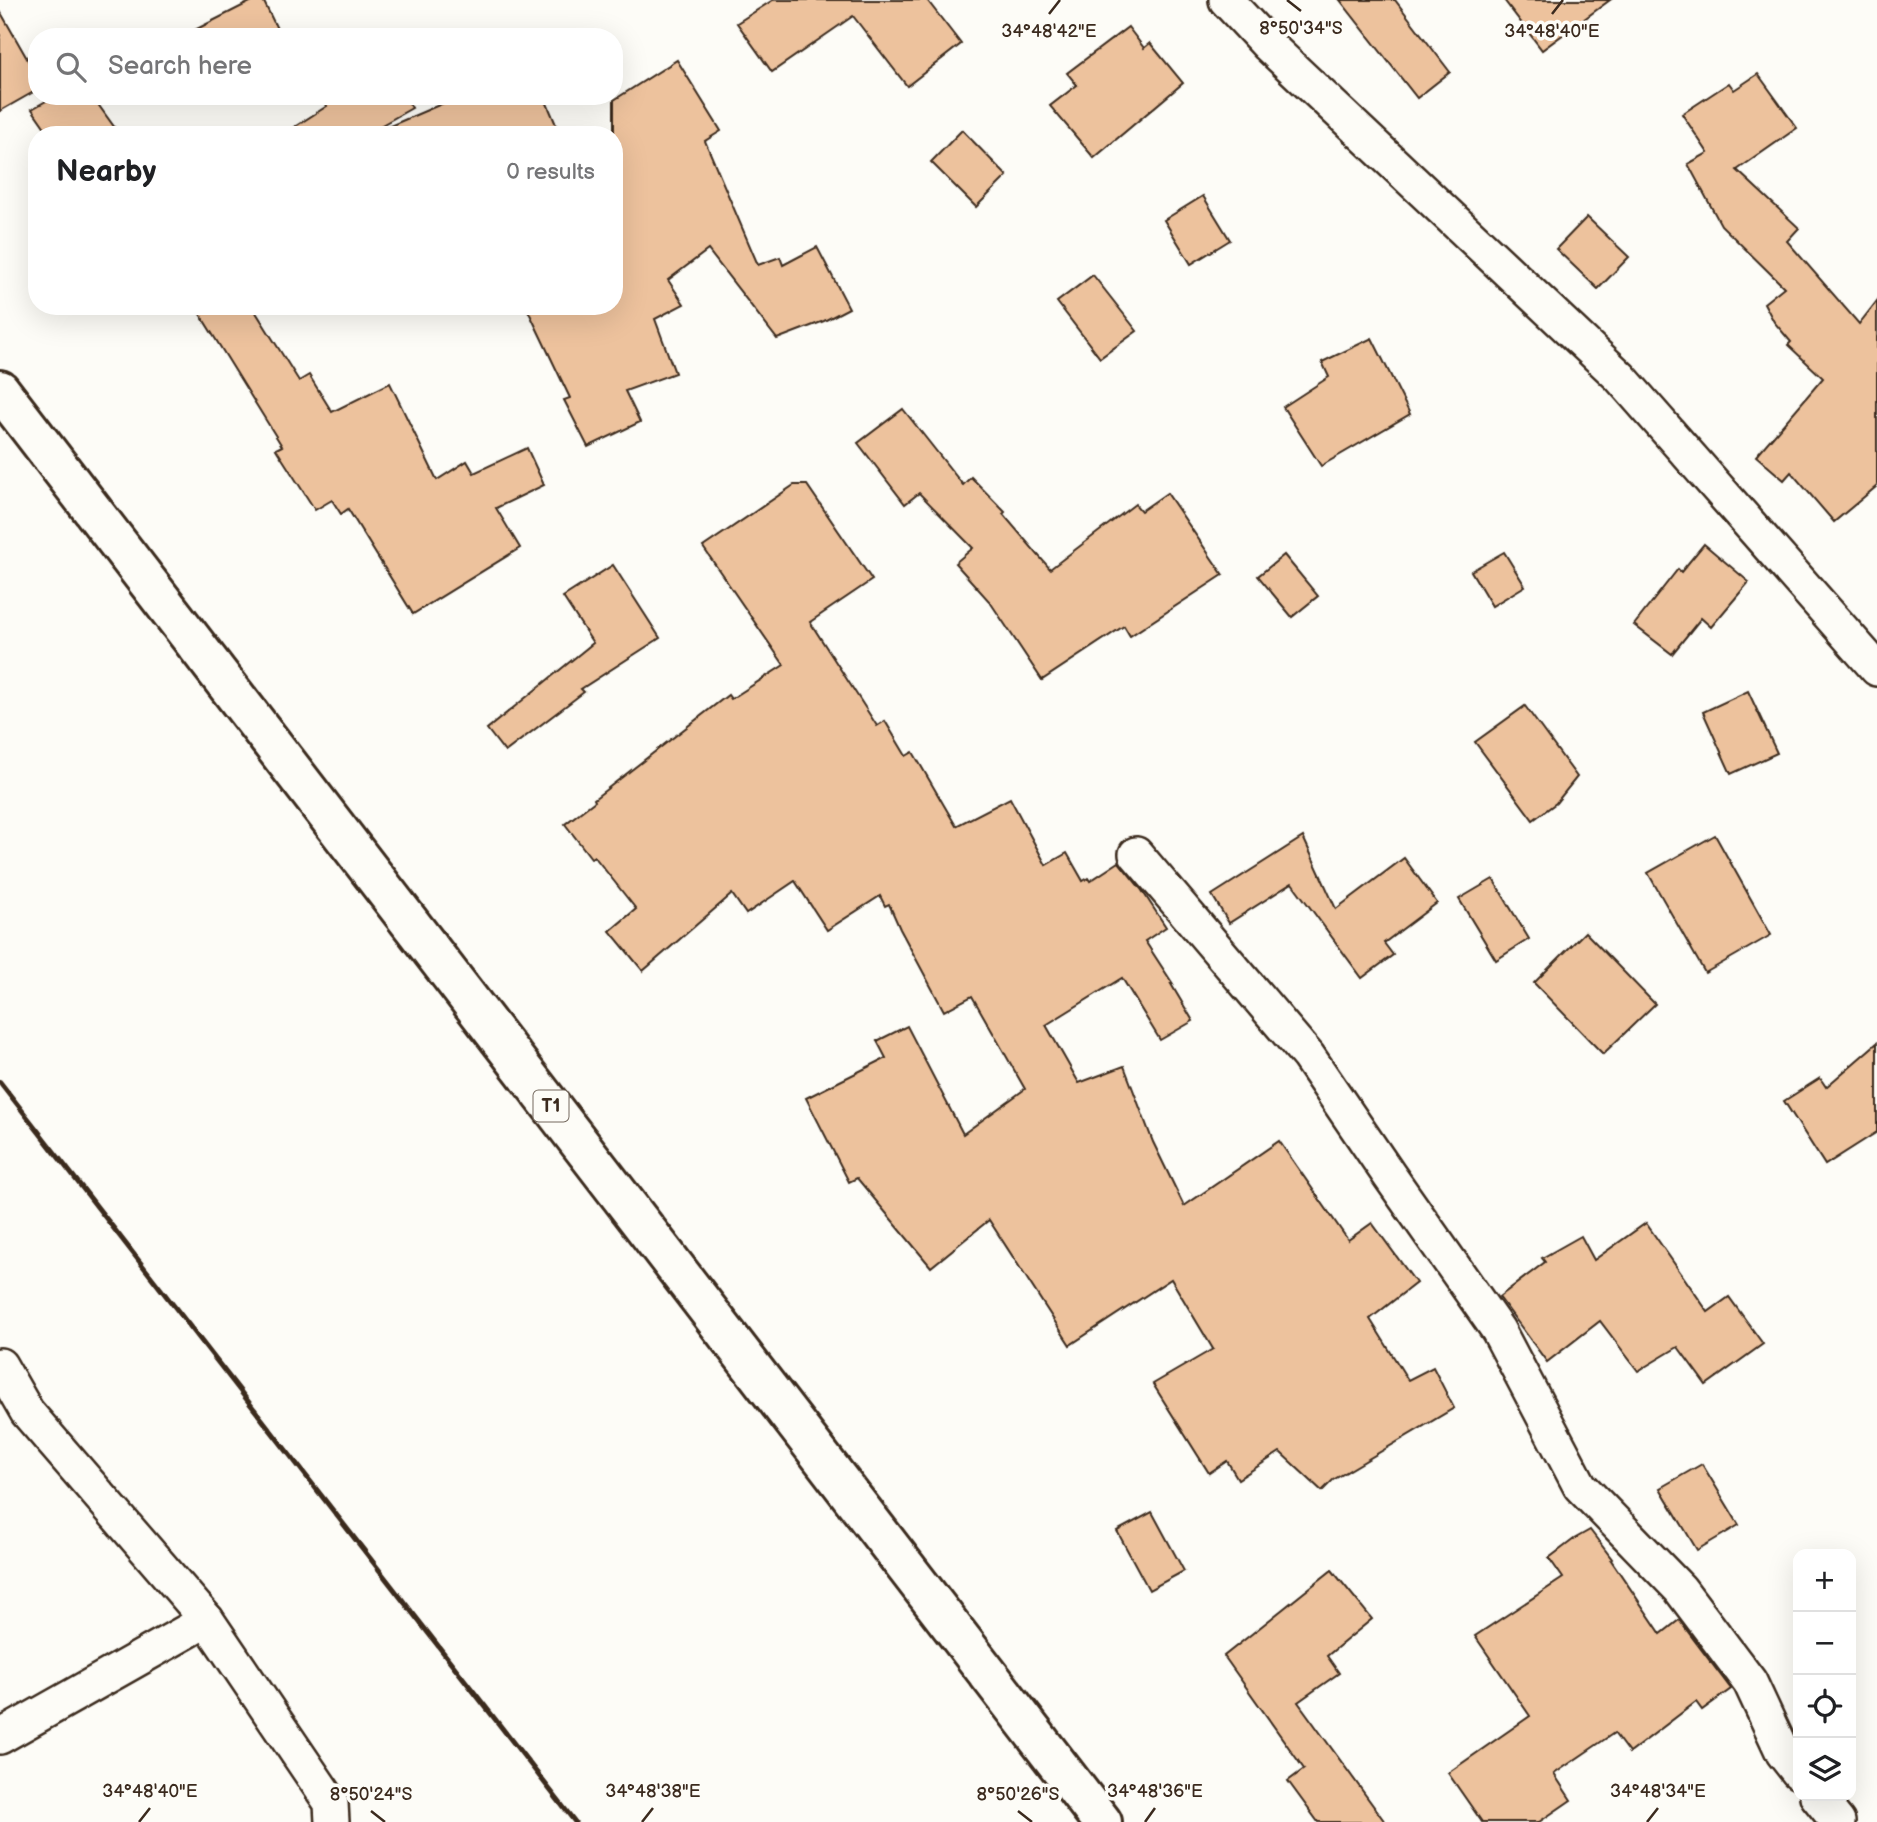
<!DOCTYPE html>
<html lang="en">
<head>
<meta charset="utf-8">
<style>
	body { margin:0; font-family:"Balsamiq Sans",sans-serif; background:#f2f2f2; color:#202124 }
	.controls { position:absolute; right:21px; bottom:21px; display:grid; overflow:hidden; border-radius:14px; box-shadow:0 7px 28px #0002 }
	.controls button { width:63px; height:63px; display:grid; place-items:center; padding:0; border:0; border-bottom:2px solid #e0e0e0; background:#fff; color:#202124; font:35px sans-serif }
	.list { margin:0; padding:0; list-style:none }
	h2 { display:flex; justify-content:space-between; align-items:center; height:91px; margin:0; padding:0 28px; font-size:30px }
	h2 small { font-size:23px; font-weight:400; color:#757577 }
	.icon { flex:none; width:38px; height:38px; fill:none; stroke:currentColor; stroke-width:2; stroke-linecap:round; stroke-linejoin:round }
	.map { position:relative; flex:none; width:1877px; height:1822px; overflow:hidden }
	.search { position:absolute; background:#fff; box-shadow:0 7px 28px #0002; left:28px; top:28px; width:595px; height:77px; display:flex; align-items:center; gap:18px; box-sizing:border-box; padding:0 24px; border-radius:28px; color:#757577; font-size:26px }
	.panel { position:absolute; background:#fff; box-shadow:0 7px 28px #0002; left:28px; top:126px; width:595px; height:189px; border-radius:28px }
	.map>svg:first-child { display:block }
	.building { fill:#edc29d; stroke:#3b2a1e; stroke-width:2 }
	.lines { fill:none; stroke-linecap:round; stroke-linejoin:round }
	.minor-casing { stroke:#3b2a1e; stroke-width:38 }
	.trunk-casing { stroke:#3b2a1e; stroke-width:44 }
	.minor { stroke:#fdfcf7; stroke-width:33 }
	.trunk { stroke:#fdfcf7; stroke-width:38 }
	.rail { stroke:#3b2a1e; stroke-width:5 }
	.ticks { fill:none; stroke:#3b2a1e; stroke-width:2.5 }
	.labels { text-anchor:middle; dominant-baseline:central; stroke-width:7; stroke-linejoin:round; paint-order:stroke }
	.shield { fill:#fdfcf7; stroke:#75695f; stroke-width:2 }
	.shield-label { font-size:19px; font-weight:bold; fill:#3b2a1e }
	.ticks-label { font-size:18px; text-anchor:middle; fill:#3b2a1e; stroke:#fdfcf7; stroke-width:7; stroke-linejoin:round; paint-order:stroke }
</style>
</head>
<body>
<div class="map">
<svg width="1877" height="1822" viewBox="0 0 1877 1822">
	<rect width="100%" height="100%" fill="#fdfcf7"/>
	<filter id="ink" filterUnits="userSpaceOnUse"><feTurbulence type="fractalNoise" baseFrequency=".0143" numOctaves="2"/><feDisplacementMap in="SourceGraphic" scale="14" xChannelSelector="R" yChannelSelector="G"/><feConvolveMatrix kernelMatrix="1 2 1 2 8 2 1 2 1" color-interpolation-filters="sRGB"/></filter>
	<g filter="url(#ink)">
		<g class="building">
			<polygon points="254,0 263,0 281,37 181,37"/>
			<polygon points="773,0 927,0 961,44 907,86 853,16 772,72 737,23"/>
			<polygon points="1340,0 1395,0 1450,72 1417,98"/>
			<polygon points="1504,0 1610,0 1542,50"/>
			<polygon points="0,11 37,76 37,90 0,111"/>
			<polygon points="1128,27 1144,48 1150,43 1183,83 1094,158 1050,106 1077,85 1067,73"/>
			<polygon points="677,60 721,131 705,141 758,265 780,257 783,265 817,247 849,308 824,321 777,339 708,250 668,280 684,304 655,319 675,373 625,391 640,422 588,447 564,400 570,398 526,306 614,306 614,100"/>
			<polygon points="1758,74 1797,128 1737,170 1799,228 1787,241 1859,324 1877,301 1877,486 1834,522 1791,472 1784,480 1756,456 1823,378 1788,345 1791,342 1774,322 1764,303 1784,287 1721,225 1688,164 1708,153 1682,114 1729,83 1734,90"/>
			<polygon points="55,96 92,96 120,135 50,135 32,109"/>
			<polygon points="321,96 405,96 412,108 364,135 282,135 327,106"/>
			<polygon points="460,96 544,96 557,127 538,135 369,135"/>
			<polygon points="962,130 1007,176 976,207 931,162"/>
			<polygon points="1203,196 1230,240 1191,264 1164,220"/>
			<polygon points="1587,217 1629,257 1598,289 1556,249"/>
			<polygon points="1093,275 1137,331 1100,358 1057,302"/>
			<polygon points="195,306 252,306 299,381 309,375 332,412 390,383 437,480 467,461 474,473 527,448 544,485 496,508 520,548 413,614 348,509 341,514 332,500 315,510 276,449 282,446"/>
			<polygon points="1372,338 1410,414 1321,466 1283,407 1329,377 1322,362"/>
			<polygon points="903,409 963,485 971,477 1005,512 1003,514 1050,569 1135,504 1141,511 1167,493 1223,575 1130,636 1124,626 1042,680 990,602 955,563 973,548 919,493 905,504 858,443"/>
			<polygon points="794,485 807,485 872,580 810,622 877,726 885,721 906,756 913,752 956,826 1010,798 1046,865 1067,853 1083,881 1088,878 1090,881 1119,862 1141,889 1166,927 1145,941 1173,984 1171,984 1193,1021 1160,1040 1122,978 1046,1025 1079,1083 1124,1066 1153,1142 1184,1206 1279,1141 1348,1240 1372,1223 1416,1283 1370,1319 1408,1380 1433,1367 1454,1408 1333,1480 1322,1491 1280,1452 1238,1479 1227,1461 1209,1473 1153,1384 1213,1349 1171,1279 1070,1345 989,1220 931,1267 857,1178 849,1182 806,1098 886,1058 877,1041 907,1026 963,1134 1025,1089 972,996 944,1011 900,929 889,904 885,906 880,896 827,930 795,881 746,914 732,894 643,971 610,931 636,909 594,856 591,858 565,824 595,801 594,799 728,695 731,699 784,665 703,547"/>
			<polygon points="1704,544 1749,582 1711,627 1701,618 1672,654 1634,625 1678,569 1681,572"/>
			<polygon points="1504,552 1525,586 1492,606 1471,571"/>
			<polygon points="1284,555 1318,596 1292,617 1258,576"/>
			<polygon points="613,565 660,638 581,689 584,692 505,752 487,729 593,643 563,597"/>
			<polygon points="1748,691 1777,753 1731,774 1703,712"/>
			<polygon points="1525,706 1577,777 1556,803 1533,820 1475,742"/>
			<polygon points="1715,835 1771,935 1705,973 1648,873"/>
			<polygon points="1303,837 1336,909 1404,858 1437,903 1384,943 1393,955 1362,978 1292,883 1229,923 1212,895"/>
			<polygon points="1493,879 1529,939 1496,960 1459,899"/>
			<polygon points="1585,932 1655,1004 1603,1054 1534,983"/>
			<polygon points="1877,1043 1877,1132 1825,1165 1784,1101 1820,1078 1826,1087"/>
			<polygon points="1646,1223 1708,1312 1729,1297 1763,1344 1706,1385 1678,1347 1638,1371 1600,1321 1547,1362 1499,1297 1545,1262 1542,1258 1581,1236 1594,1260"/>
			<polygon points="1702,1464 1739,1525 1697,1550 1660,1488"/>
			<polygon points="1152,1512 1184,1571 1149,1590 1117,1531"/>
			<polygon points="1590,1530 1612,1559 1611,1560 1661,1634 1679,1620 1731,1689 1702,1710 1696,1702 1629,1753 1614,1733 1554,1774 1571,1800 1539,1822 1482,1822 1448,1773 1530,1716 1475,1636 1563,1578 1549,1558 1574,1539"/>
			<polygon points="1332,1570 1372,1619 1327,1656 1339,1673 1298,1702 1385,1822 1318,1822 1288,1781 1304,1769 1224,1656"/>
		</g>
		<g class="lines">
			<g class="minor-casing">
				<g id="minor">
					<polyline points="1226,0 1268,45 1620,377 1877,669"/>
					<polyline points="1136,854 1308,1056 1389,1175 1498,1330 1580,1486 1680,1589 1750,1682 1783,1753 1798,1772"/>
					<polyline points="0,1365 27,1412 207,1620 331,1803 332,1822"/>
					<polyline points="0,1737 207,1620"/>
					<polyline points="1817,1796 1838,1822"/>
				</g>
			</g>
			<g class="trunk-casing">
				<polyline id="trunk" points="0,390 1102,1822"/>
			</g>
			<use href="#minor" class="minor"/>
			<use href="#trunk" class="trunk"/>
			<polyline class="rail" points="0,1082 575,1822"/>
		</g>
	</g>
	<path class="ticks" d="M1287 0 1301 11M1049 14 1060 0M1552 14 1563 0M371 1811 385 1822M1018 1811 1032 1822M139 1822 150 1808M642 1822 653 1808M1145 1822 1155 1808M1647 1822 1658 1808"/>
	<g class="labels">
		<rect class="shield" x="533.5" y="1090.5" width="35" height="31" rx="5"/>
		<g class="shield-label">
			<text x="551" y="1106">T1</text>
		</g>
	</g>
	<g class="ticks-label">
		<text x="1301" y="34">8°50'34"S</text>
		<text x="1049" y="37">34°48'42"E</text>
		<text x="1552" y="37">34°48'40"E</text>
		<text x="150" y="1797">34°48'40"E</text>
		<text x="653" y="1797">34°48'38"E</text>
		<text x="1155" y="1797">34°48'36"E</text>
		<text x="1658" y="1797">34°48'34"E</text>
		<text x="371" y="1800">8°50'24"S</text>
		<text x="1018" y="1800">8°50'26"S</text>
	</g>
</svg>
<div class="controls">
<button>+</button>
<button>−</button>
<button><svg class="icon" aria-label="locate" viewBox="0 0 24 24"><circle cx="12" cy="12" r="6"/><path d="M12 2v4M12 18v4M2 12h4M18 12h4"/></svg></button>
<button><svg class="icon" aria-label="layers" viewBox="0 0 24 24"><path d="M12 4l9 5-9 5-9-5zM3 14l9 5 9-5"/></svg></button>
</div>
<div class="search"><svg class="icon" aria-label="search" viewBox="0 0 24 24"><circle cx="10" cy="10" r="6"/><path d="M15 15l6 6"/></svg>Search here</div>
<section class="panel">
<h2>Nearby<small>0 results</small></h2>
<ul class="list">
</ul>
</section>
</div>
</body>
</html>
